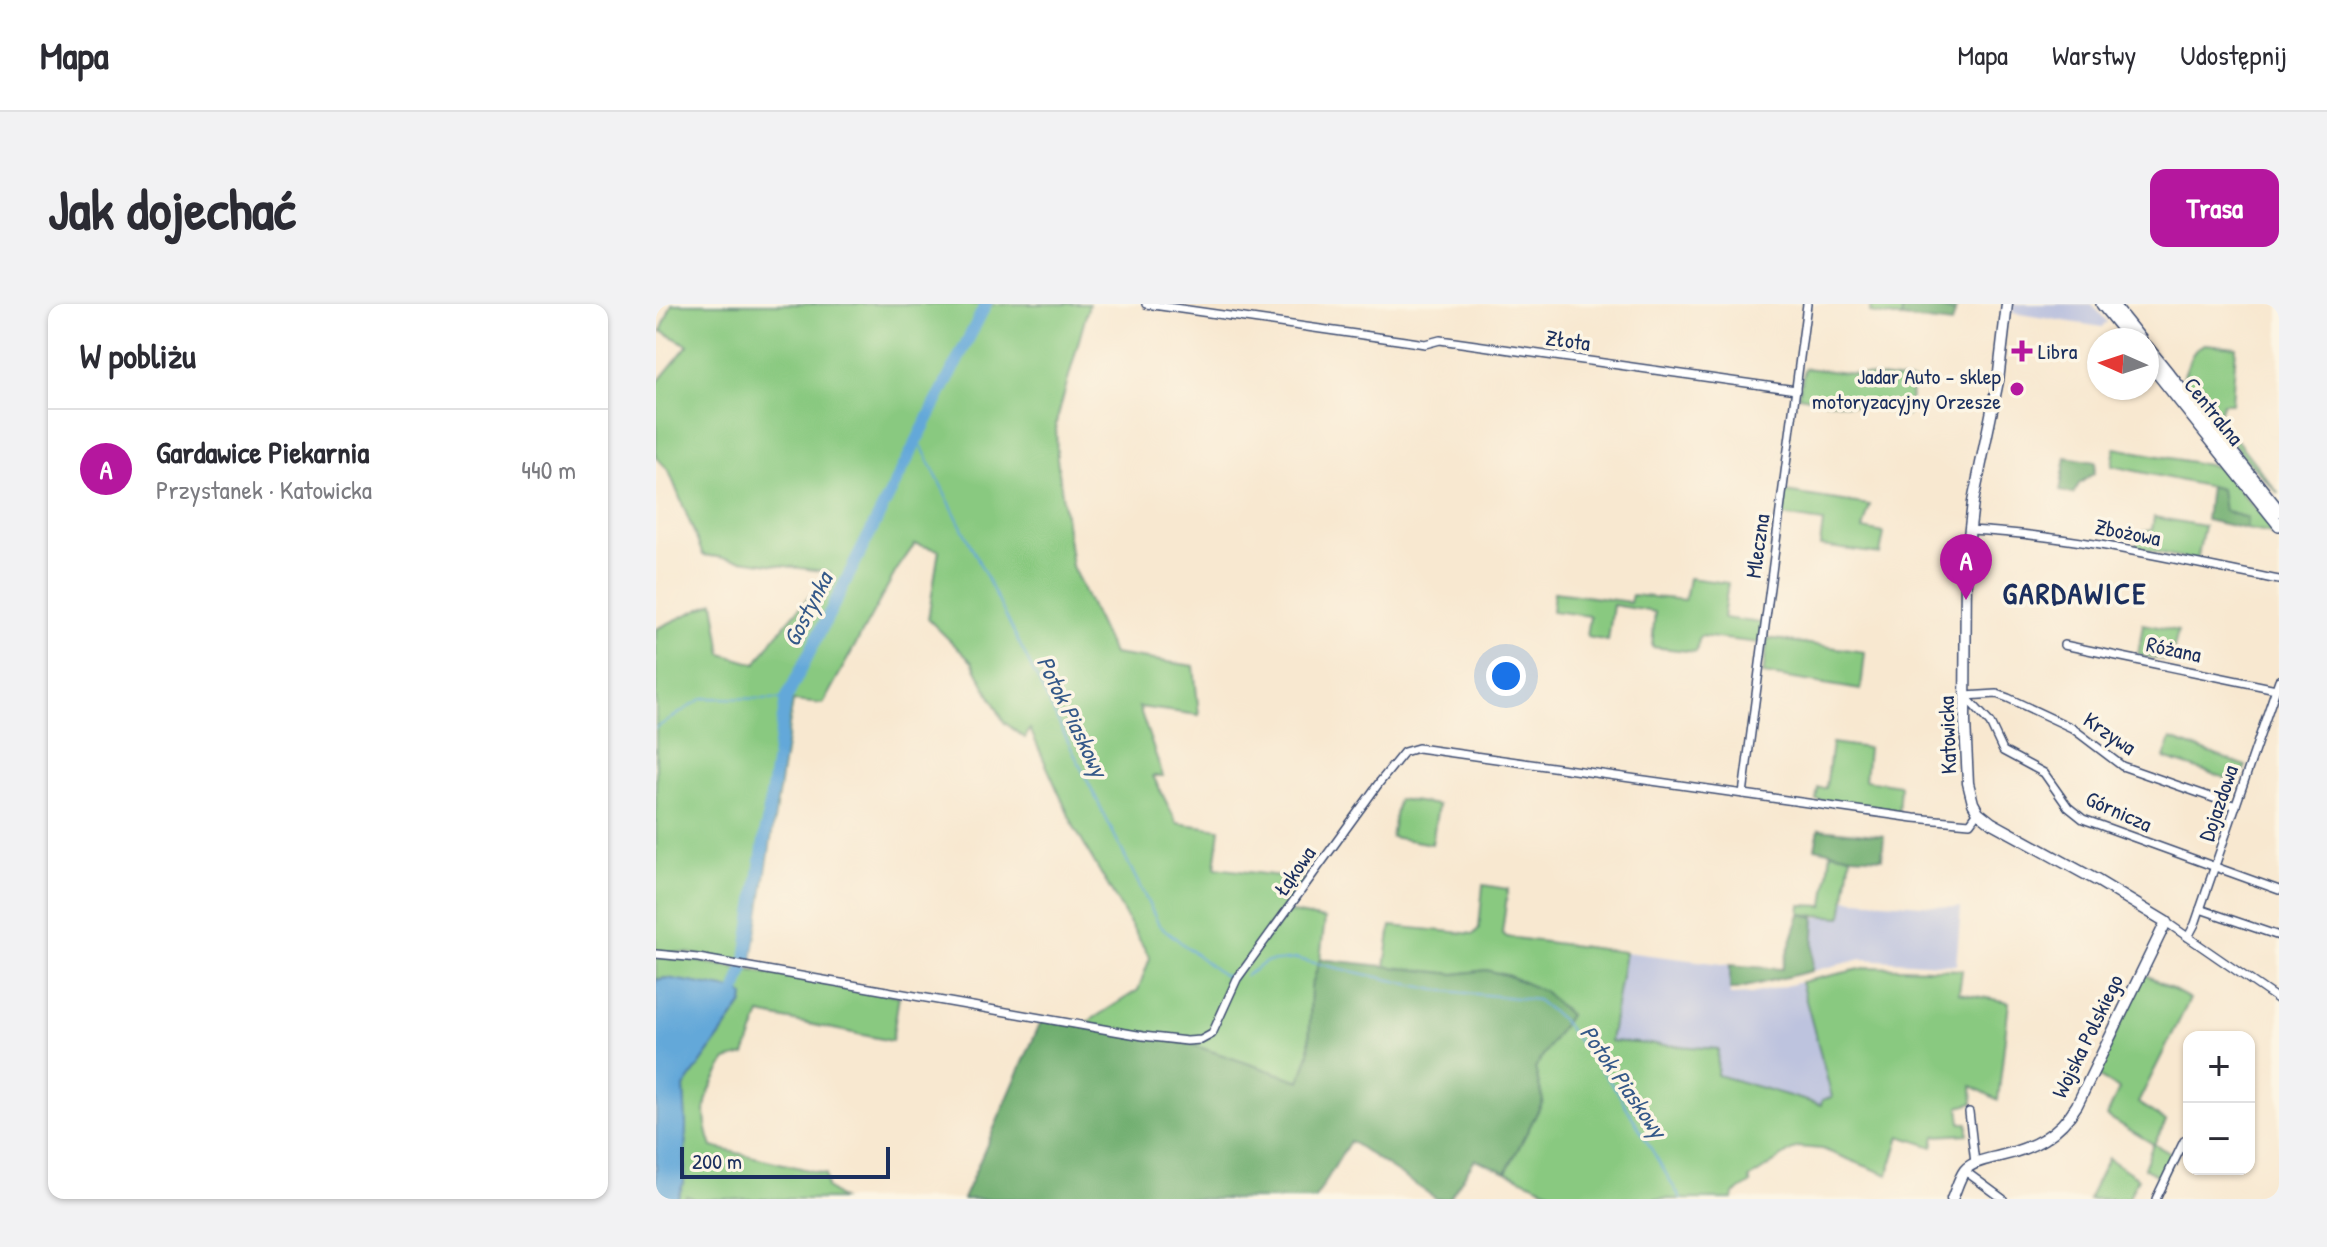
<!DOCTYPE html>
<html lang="pl">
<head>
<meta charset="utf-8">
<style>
	body { margin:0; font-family:"Patrick Hand",sans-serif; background:#f2f2f3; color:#2b2b33 }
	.controls { position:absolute; right:24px; bottom:24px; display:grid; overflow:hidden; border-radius:16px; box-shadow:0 2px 6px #0004 }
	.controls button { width:72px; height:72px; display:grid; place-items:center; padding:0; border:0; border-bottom:2px solid #e1e1e2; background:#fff; color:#2b2b33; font:40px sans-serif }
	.compass { position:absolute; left:1431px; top:24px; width:72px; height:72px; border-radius:50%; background:#fff; box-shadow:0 2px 6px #0004; rotate:273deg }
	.scale { position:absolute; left:24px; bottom:20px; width:210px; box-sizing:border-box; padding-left:8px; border:4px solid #1b2f5e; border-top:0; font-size:22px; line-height:28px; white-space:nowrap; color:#1b2f5e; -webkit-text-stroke:6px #fcf5e5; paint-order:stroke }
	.you { position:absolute; left:850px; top:372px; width:28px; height:28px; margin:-20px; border:6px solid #fff; border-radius:50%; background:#1a73e8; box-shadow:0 0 0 12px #1a73e833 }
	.badge { display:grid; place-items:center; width:52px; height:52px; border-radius:50%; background:#b5179e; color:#fff; font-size:26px; font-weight:700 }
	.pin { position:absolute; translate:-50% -66px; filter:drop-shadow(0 2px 4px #0008) }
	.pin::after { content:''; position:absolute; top:42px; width:28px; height:24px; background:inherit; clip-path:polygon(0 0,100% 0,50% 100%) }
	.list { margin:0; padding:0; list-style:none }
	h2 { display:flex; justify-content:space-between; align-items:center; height:104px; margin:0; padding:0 32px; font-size:34px }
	h2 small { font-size:26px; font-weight:400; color:#7c7c81 }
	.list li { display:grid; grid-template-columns:52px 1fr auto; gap:24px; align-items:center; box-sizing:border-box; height:120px; padding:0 32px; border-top:2px solid #e1e1e2 }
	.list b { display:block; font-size:30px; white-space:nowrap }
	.list p { margin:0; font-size:26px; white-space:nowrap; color:#7c7c81 }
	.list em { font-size:26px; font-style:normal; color:#7c7c81 }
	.map { position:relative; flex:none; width:1623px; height:895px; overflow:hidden; border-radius:16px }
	header { display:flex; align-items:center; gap:48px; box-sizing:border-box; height:112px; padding:0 40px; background:#fff; border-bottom:2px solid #e1e1e2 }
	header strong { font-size:38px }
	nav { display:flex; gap:44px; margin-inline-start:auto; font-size:28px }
	.intro { display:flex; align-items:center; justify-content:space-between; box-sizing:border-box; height:192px; padding:0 48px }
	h1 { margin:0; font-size:56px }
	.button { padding:20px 36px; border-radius:16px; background:#b5179e; color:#fff; font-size:28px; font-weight:700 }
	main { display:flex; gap:48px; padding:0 48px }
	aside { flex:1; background:#fff; border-radius:16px; box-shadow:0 2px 6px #0004 }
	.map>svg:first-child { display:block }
	.industrial { fill:#bdc3de }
	.green { fill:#89c980; stroke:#527c6f; stroke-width:2 }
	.forest { fill:#6ead6e; stroke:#446e66; stroke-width:2 }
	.water { fill:#64a8d9; stroke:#406c9c; stroke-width:2 }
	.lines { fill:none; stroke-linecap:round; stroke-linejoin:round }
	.stream { stroke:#64a8d9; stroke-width:2 }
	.river { stroke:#64a8d9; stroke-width:12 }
	.street-casing { stroke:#3c4b6f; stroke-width:10 }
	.secondary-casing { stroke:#3c4b6f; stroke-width:13 }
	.primary-casing { stroke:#3c4b6f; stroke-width:14 }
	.street { stroke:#fff; stroke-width:7 }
	.secondary { stroke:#fff; stroke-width:10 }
	.primary { stroke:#fff; stroke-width:11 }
	.poi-dot { fill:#b5179e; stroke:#fcf5e5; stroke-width:3 }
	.labels { text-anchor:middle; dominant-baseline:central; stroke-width:7; stroke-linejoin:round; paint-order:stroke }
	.street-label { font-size:22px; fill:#1b2f5e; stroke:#fcf5e5 }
	.poi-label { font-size:22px; fill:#1b2f5e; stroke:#fcf5e5; text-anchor:start }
	.water-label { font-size:24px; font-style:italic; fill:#355989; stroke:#fcf5e5 }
	.district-label { font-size:30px; font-weight:bold; letter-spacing:2px; fill:#1b2f5e; stroke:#fcf5e5 }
</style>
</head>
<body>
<header>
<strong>Mapa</strong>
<nav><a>Mapa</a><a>Warstwy</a><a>Udostępnij</a></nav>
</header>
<div class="intro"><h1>Jak dojechać</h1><a class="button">Trasa</a></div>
<main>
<aside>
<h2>W pobliżu<small></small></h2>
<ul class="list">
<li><span class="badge">A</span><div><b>Gardawice Piekarnia</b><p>Przystanek · Katowicka</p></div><em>440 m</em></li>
</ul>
</aside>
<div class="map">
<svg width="1623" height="895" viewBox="0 0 1623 895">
	<rect width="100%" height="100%" fill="#fcf5e5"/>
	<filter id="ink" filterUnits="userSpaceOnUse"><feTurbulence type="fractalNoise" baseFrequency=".0125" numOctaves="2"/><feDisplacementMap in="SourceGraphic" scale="16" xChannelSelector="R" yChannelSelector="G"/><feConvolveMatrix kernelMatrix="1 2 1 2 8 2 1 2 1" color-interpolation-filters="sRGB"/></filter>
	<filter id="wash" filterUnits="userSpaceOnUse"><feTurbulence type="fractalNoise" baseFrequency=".006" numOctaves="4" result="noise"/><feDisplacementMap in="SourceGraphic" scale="32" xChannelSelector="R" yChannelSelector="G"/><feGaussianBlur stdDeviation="1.8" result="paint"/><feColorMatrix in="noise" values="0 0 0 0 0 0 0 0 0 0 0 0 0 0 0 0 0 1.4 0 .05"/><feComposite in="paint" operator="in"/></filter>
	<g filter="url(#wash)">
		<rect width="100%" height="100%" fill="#f8e8d0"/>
		<g class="industrial">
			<polygon points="1357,0 1436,0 1451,18 1446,23 1357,9"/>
			<polygon points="1188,595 1305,604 1300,661 1206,655 1156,667 1159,613 1185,613"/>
			<polygon points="969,648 1074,661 1074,691 1096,690 1145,678 1176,794 1166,796 1165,801 1061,771 1062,745 953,737"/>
		</g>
		<g class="green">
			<polygon points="16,0 433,0 400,119 401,154 416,262 457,350 538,362 543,411 483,403 507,472 497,472 521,519 564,525 559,564 649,575 626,607 669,615 664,655 655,684 653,750 644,777 534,740 430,719 482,686 494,654 419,525 374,425 369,434 348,418 316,358 272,315 283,246 259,240 240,267 167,400 137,397 95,661 31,649 0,648 0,325 58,298 66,350 100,360 118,334 174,268 47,251 13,167 0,153 0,80 32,41 5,27"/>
			<polygon points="1215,0 1307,0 1300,1 1299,9 1285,4 1248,1 1245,14 1214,9"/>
			<path d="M1549 40 1580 43 1576 99H1567L1562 112 1623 190 1588 153 1526 76C1533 61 1533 46 1549 40Z"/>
			<polygon points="1149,64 1258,77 1251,111 1142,92"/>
			<polygon points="1459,144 1563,163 1622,231 1590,225 1591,214 1567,207 1564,185 1456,162"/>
			<polygon points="1129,188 1214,201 1207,225 1228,229 1224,250 1164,242 1167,218 1126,212"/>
			<polygon points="1498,213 1548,222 1541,257 1479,243 1487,228 1496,226"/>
			<polygon points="1033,274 1072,279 1067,314 1106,319 1103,339 1044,332 1040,348 996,343 999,308 957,301 952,337 931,333 934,312 896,307 898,288 974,298 976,291 1029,296"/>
			<polygon points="1487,320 1522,327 1515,357 1482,351"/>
			<polygon points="1112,334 1209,348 1205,386 1107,370"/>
			<polygon points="1515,435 1590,462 1582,478 1508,454"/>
			<polygon points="1176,439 1212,444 1209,476 1244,481 1242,510 1160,496 1162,484 1170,484"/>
			<polygon points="742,495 782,501 776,540 735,533"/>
			<polygon points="1175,548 1195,552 1186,613 1144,610 1145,601 1168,602"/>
			<polygon points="827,581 852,585 846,629 851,633 969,648 954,737 1062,745 1061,771 1165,801 1166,796 1176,793 1145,678 1213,663 1306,666 1303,689 1353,698 1342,796 1316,782 1317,799 1303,803 1305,819 1312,819 1312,830 1279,832 1277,843 1244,832 1232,871 1166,845 1141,843 1093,875 1095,879 1078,890 1077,895 913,895 850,868 887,797 879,764 913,711 853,672 831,666 799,670 729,663 735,622 818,630 823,624"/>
			<path d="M0 653 34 656 243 692 236 737 104 710 89 751 70 756C50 790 42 804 56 843L170 870 171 884 185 895H40L30 892 28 895H21L28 878 30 822 28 783 87 700 88 692 11 674 0 675Z"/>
			<polygon points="1488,670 1534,695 1482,799 1510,817 1498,840 1519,852 1507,875 1488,864 1497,840 1451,812 1463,785 1440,771"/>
			<polygon points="1452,854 1482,874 1472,895 1432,895"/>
		</g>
		<g class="forest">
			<polygon points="1247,1 1285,4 1299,9 1296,20 1245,14"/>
			<polygon points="1410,153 1440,158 1438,169 1423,180 1417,190 1404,187"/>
			<polygon points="1554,182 1565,185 1568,207 1591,214 1590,225 1550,216"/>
			<polygon points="1163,525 1228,532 1226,554 1195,552 1159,544"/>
			<polygon points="1144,610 1159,613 1156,667 1081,685 1074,685 1074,661 1126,665"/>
			<polygon points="664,655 799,670 830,666 853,672 888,687 913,711 879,764 887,797 850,868 819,855 793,895 781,895 694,837 659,895 307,895 386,715 534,740 644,777 653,750 655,684"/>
		</g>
		<polygon class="water" points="11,674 80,686 88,692 87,699 28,783 30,822 28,878 21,895 0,895 0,676"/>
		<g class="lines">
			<g class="stream">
				<polyline points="262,135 503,621 566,671 578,674"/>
				<polyline points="0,424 47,394 130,395"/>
				<polyline points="589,672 610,658 641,655 780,686 881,696 905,715 961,787 1025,895"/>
			</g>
			<g class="river">
				<polyline points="90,655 130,395 330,0"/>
				<polyline points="80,686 87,666"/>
			</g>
		</g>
	</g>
	<g filter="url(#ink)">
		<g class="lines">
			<g class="street-casing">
				<g id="street">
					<polyline points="490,0 756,38 769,40 784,36 1140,86"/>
					<path d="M1313 226C1418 231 1520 256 1623 276"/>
					<polyline points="1408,341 1620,385"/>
					<polyline points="1309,392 1334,419 1347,447 1388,469 1412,503 1427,515 1623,586"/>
					<polyline points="1309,392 1341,390 1352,394 1416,424 1466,462 1580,502"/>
					<polyline points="1087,490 1151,0"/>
					<polyline points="1544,605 1623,632"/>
					<polyline points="1510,618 1623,696"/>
					<polyline points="1532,633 1539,620 1623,376"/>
					<polyline points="0,650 42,654 487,732 531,737 545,736 556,730 581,675 723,479 748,448 762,444 1258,514 1314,519 1322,508"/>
					<polyline points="1313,808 1319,859"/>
					<polyline points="1309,867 1347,895"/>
					<polyline points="1500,895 1528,837"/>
				</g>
			</g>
			<g class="secondary-casing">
				<path id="secondary" d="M1296 895C1300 886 1303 874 1309 866 1317 857 1333 855 1344 852 1377 844 1403 831 1421 801L1510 618 1442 577 1336 519 1322 508 1317 499 1312 479 1309 418 1310 258 1317 198 1342 77 1351 0"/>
			</g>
			<g class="primary-casing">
				<g id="primary">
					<polyline points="1446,0 1475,36"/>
					<polyline points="1456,0 1485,36"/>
					<polyline points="1491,43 1623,207"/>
					<polyline points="1491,56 1623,221"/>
				</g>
			</g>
			<use href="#street" class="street"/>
			<use href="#secondary" class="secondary"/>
			<use href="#primary" class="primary"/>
		</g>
	</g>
	<g class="poi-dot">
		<path d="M1362 35h8v8h8v8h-8v8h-8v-8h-8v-8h8z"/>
		<circle cx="1361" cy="85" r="8"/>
	</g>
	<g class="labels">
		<g class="street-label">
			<text transform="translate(912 36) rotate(8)">Złota</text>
			<text transform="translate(1558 107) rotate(51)">Centralna</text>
			<text transform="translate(1472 228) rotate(11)">Zbożowa</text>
			<text transform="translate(1101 242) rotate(-82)">Mleczna</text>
			<text transform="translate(1518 345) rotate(12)">Różana</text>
			<text transform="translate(1454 429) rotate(34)">Krzywa</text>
			<text transform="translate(1291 431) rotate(-92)">Katowicka</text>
			<text transform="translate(1562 499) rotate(-71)">Dojazdowa</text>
			<text transform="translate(1463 507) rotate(24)">Górnicza</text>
			<text transform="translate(638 567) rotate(-55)">Łąkowa</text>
			<text transform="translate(1431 732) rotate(-64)">Wojska Polskiego</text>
		</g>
		<g class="poi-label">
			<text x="1382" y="47">Libra</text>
			<text x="1345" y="72" text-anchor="end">Jadar Auto - sklep<tspan x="1345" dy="25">motoryzacyjny Orzesze</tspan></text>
		</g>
		<g class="water-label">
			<text transform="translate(151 305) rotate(-63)">Gostynka</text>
			<text transform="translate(417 412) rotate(64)">Potok Piaskowy</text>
			<text transform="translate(968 777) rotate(55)">Potok Piaskowy</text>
		</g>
		<g class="district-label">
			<text x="1419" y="289">GARDAWICE</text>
		</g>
	</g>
</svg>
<div class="controls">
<button>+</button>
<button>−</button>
</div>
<svg class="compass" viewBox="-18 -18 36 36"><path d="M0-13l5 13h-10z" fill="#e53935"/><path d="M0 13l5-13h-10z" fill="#7c7c81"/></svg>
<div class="scale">200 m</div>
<div class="you"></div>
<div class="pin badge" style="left:1310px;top:296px">A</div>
</div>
</main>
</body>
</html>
